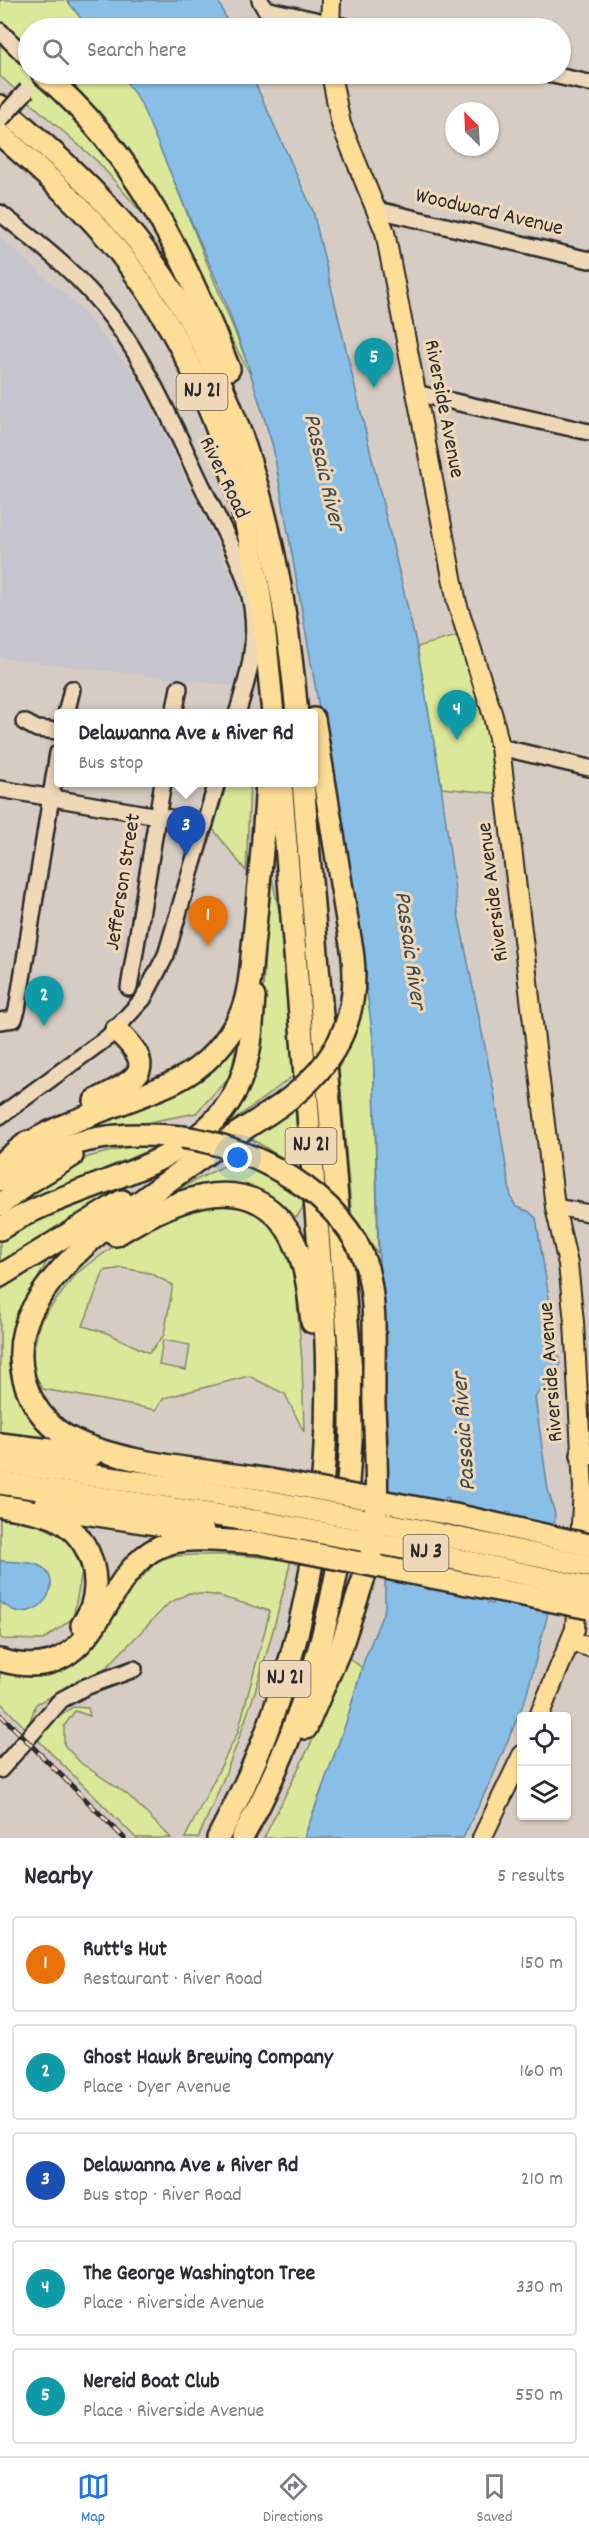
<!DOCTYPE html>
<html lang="en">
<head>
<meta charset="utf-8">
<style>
	body { margin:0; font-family:Dekko,sans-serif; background:#f2f2f3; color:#2b2b33 }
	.controls { position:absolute; right:18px; bottom:18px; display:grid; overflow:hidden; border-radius:6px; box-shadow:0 2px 4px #0004 }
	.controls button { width:54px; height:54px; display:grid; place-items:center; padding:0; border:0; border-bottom:2px solid #e1e1e2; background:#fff; color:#2b2b33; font:30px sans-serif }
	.compass { position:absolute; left:445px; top:102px; width:54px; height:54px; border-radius:50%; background:#fff; box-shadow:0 2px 4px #0004; rotate:336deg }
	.you { position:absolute; left:238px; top:1158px; width:21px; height:21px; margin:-15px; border:4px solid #fff; border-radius:50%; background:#1a73e8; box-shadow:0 0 0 9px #1a73e833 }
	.badge { display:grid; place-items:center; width:39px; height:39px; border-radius:50%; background:#1a73e8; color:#fff; font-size:20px; font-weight:700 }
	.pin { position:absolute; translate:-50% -50px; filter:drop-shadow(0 2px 3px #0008) }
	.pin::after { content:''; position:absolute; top:32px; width:21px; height:18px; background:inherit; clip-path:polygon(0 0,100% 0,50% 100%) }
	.popup { position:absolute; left:54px; top:709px; width:264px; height:78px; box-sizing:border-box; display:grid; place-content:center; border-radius:6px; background:#fff; filter:drop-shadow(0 2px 4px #0005); font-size:20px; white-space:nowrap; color:#7c7c81 }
	.popup b { font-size:22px; color:#2b2b33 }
	.popup::after { content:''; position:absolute; left:50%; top:100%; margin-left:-12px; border:12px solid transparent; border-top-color:#fff }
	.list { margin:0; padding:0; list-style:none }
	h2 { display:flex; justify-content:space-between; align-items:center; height:78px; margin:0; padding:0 24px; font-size:26px }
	h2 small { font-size:20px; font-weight:400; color:#7c7c81 }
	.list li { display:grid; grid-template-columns:39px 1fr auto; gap:18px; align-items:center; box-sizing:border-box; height:96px; margin:0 12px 12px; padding:0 12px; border:2px solid #e1e1e2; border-radius:6px }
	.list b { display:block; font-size:22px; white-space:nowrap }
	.list p { margin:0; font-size:20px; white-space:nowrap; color:#7c7c81 }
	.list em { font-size:20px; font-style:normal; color:#7c7c81 }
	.icon { flex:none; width:33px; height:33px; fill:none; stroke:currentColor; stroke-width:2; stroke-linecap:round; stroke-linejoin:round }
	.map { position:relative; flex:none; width:589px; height:1838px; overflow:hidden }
	.search { position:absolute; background:#fff; box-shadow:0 2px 4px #0004; left:18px; right:18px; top:18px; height:66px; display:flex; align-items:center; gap:15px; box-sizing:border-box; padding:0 21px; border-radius:33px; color:#7c7c81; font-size:22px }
	.sheet { height:618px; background:#fff }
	nav { display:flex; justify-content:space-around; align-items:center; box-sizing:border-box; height:84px; border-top:2px solid #e1e1e2; background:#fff; font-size:16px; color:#7c7c81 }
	nav a { display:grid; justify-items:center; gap:3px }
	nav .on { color:#1a73e8 }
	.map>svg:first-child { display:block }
	.built { fill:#c6c4cc }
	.green { fill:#dbe799; stroke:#838962; stroke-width:1.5; fill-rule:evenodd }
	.water { fill:#89bfe7; stroke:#63849c; stroke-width:1.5; fill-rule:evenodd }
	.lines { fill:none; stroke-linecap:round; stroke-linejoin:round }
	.minor-casing { stroke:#2b2b2b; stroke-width:20 }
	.major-casing { stroke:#2b2b2b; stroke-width:22 }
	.highway-casing { stroke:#2b2b2b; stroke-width:26 }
	.minor { stroke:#efd8b7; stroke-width:15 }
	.major { stroke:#fedd96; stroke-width:18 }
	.highway { stroke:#fedd96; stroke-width:21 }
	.rail-casing { stroke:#2b2b2b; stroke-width:5 }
	.rail { stroke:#efd8b7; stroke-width:3; stroke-dasharray:9; stroke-linecap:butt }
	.minor-bridge-casing { stroke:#2b2b2b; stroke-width:20; stroke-linecap:butt }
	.highway-bridge-casing { stroke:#2b2b2b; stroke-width:26; stroke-linecap:butt }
	.minor-bridge { stroke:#efd8b7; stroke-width:15 }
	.highway-bridge { stroke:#fedd96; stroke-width:21 }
	.labels { text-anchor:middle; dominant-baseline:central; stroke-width:6; stroke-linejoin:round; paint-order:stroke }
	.shield { fill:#efd8b7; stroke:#665f55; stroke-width:1.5 }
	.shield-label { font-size:21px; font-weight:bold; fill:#2b2b2b }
	.street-label { font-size:22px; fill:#2b2b2b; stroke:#efd8b7 }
	.water-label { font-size:24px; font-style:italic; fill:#3e4951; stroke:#efd8b7 }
</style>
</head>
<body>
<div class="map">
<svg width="589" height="1838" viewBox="0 0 589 1838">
	<rect width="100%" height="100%" fill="#d7ccc3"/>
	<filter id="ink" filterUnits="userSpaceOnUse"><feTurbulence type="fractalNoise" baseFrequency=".0167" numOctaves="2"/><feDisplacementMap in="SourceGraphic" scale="12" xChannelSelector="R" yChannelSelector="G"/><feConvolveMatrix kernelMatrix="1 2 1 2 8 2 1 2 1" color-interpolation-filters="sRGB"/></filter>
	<g filter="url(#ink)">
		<polygon class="built" points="0,237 81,309 138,379 235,583 242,615 243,634 240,667 234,686 0,658"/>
		<g class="green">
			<polygon points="0,0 66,0 94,28 28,28 28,74 131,74 257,387 201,282 98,162 0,76"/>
			<polygon points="460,635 487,717 502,794 442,788 417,647"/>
			<polygon points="227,783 250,783 246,871 213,829"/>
			<polygon points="269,865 280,915 293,1076 227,1125 248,1091 260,1054"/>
			<polygon points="366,976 373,1038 378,1253 352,1221 339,1068 356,1029 362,1006"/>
			<polygon points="236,1044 231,1075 196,1113 51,1141 190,1081"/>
			<polygon points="295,1108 300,1169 247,1136"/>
			<polygon points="144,1143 157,1147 7,1209 38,1185 88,1157"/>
			<polygon points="236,1160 303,1198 304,1205 297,1217 187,1190 164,1196"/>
			<polygon points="136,1178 0,1267 0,1239 36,1217"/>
			<path d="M211 1201 247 1206 265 1218 278 1232 294 1266 302 1361 304 1432 285 1394 249 1376 164 1398 156 1410 43 1389 30 1366 40 1321 77 1273 132 1233ZM122 1268 150 1273 173 1285 164 1335 149 1353 107 1333 83 1326 104 1271ZM163 1340 190 1345 186 1370 159 1365Z"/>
			<path d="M52 1251C37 1282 0 1344 14 1379 22 1399 39 1419 51 1439L0 1433V1291Z"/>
			<polygon points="0,1519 33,1523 69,1539 82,1571 73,1618 43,1640 3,1639 0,1637 0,1602 16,1611 36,1564 0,1561"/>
			<path d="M194 1555H237L291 1560C267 1660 241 1745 198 1838H185L238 1732 270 1611 215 1595 189 1593 169 1603 107 1667 36 1704 27 1730 0 1702V1671L27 1674 123 1598 157 1561 173 1556Z"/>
			<polygon points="349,1658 362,1668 346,1723 304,1838 264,1838 319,1727"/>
			<polygon points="73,1707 88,1708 90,1716 75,1711 64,1726 64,1745 81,1763 128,1795 171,1838 136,1838 36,1738 54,1721"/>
		</g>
		<g class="water">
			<polygon points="67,0 218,0 230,28 88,28"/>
			<path d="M121 74H251L313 211 417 647 440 777 458 913 494 1092 511 1197 516 1207 528 1211 536 1218 560 1365 555 1377 535 1397 548 1490 555 1514 547 1617 526 1697 493 1776 463 1838H304L346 1723 364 1661 385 1608V1486L373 1038 360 940 273 447 248 365 222 293 140 102ZM446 1497 449 1498 430 1590 427 1589ZM507 1512H511L492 1604 488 1603Z"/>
			<path d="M0 1561C11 1562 28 1561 38 1565 66 1578 44 1618 16 1611 11 1610 5 1605 0 1602Z"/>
		</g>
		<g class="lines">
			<g class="minor-casing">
				<g id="minor">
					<polyline points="260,0 265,9 351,28"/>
					<polyline points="0,31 28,59"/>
					<polyline points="548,74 589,83"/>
					<polyline points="378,210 589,260"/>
					<path d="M0 213C41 245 81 276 112 318 151 370 176 432 204 490 221 527 246 566 252 607 258 644 248 678 237 714"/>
					<polyline points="415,393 589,432"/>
					<polyline points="66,714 72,689"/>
					<polyline points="174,714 179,688"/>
					<polyline points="24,722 37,729 58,731"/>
					<polyline points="500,747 589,768"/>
					<polyline points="0,789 205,824"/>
					<polyline points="129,988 163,782"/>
					<polyline points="0,1021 14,1019 17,1010 58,753"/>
					<polyline points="0,1116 108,1037 143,999 166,955 217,782"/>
					<polyline points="555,1207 589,1213"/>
					<polyline points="0,1770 61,1700 85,1687 134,1669"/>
				</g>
			</g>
			<g class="major-casing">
				<g id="major">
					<polyline points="330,28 331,0"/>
					<polyline points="331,74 341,124 385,232 457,603 493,716 500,747 555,1207 568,1264 574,1322 583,1488 575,1629 539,1716"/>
					<polyline points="571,1642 589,1647"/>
					<polyline points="482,1838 522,1755"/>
				</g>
			</g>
			<g class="highway-casing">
				<g id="highway">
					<path d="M43 74C133 150 187 260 229 369"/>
					<path d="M0 106C48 147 96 189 136 239 242 374 282 546 297 714"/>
					<path d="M0 134C42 171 84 208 119 252 197 351 241 473 260 596 266 635 269 675 273 714"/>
					<polyline points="314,719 350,938"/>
					<polyline points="303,782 351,1371 351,1440 346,1510"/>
					<path d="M95 1101C136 1079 161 1071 116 1030"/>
					<path d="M266 1115C226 1140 187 1167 149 1195 106 1227 60 1260 33 1308 21 1330 18 1355 24 1379 30 1402 45 1424 66 1436 116 1464 212 1471 270 1480"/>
					<path d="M18 1150C66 1118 124 1106 176 1081 205 1067 228 1042 241 1013 251 989 251 962 254 937 259 886 264 834 267 782"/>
					<polyline points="0,1164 28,1142"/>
					<path d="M0 1180C62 1139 109 1130 182 1137"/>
					<polyline points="0,1205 28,1183 72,1156"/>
					<path d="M0 1229C78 1176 213 1173 244 1070 252 1046 252 1021 254 997"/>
					<path d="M116 1235C174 1198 259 1161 296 1246 307 1269 309 1296 312 1322"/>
					<polyline points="0,1276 122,1201"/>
					<polyline points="0,1444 92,1455"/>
					<polyline points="582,1455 589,1454"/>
					<polyline points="0,1462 267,1501"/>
					<polyline points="0,1483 263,1522"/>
					<path d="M0 1506C18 1509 38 1511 55 1518 95 1538 107 1590 82 1625"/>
					<polyline points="44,1507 203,1531"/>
					<path d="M0 1660C101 1690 98 1575 159 1547 185 1534 230 1542 259 1543"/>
					<polyline points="306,1728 342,1644 370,1559"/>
					<path d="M218 1838C304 1680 335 1500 325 1321L281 782"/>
					<path d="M242 1838C293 1746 326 1645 342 1541"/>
				</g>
			</g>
			<use href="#minor" class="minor"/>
			<use href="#major" class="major"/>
			<use href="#highway" class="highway"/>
			<g class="rail-casing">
				<polyline id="rail" points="0,1714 124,1838"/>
			</g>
			<use href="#rail" class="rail"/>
			<g class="minor-bridge-casing">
				<polyline id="minor-bridge" points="0,120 27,90"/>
			</g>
			<g class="highway-bridge-casing">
				<g id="highway-bridge">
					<path d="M266 1115C333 1073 366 1018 350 938"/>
					<path d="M182 1137C251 1146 346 1195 367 1268 378 1309 373 1362 374 1405 376 1456 380 1508 370 1559"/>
					<polyline points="270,1480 455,1515 589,1545"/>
					<polyline points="267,1501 419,1530 589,1566"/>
					<polyline points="263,1522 409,1549 589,1588"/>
					<polyline points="259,1543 589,1608"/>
				</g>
			</g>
			<use href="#minor-bridge" class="minor-bridge"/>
			<use href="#highway-bridge" class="highway-bridge"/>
		</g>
	</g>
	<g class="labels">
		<g class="shield">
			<rect x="176.5" y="374" width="51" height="36" rx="4.5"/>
			<rect x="285.5" y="1128" width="51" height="36" rx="4.5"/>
			<rect x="403.5" y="1535" width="45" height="36" rx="4.5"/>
			<rect x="259.5" y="1661" width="51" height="36" rx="4.5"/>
		</g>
		<g class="shield-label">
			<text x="202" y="392">NJ 21</text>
			<text x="311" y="1146">NJ 21</text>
			<text x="426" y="1553">NJ 3</text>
			<text x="285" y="1679">NJ 21</text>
		</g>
		<g class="street-label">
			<text transform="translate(489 213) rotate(13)">Woodward Avenue</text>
			<text transform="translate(443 409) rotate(79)">Riverside Avenue</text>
			<text transform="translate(223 478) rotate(64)">River Road</text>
			<text transform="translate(124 882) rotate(-81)">Jefferson Street</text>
			<text transform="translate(494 892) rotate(-97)">Riverside Avenue</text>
			<text transform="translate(552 1372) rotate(-94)">Riverside Avenue</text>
		</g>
		<g class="water-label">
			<text transform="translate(323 472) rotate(77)">Passaic River</text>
			<text transform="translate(409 950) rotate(82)">Passaic River</text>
			<text transform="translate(465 1432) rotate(-94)">Passaic River</text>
		</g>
	</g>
</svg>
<div class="controls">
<button><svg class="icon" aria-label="locate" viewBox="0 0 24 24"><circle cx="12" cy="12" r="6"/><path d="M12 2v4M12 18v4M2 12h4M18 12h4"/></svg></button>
<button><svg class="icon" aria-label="layers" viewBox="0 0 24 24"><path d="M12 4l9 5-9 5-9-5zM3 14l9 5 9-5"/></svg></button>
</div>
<svg class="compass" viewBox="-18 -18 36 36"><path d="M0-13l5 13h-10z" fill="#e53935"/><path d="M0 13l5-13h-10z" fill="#7c7c81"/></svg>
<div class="you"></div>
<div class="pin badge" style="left:208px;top:946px;background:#e8710a">1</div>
<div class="pin badge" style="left:44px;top:1026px;background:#0f9aa8">2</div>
<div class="pin badge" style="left:186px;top:856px;background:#1a4fb4">3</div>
<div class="popup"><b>Delawanna Ave &amp; River Rd</b>Bus stop</div>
<div class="pin badge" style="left:457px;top:740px;background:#0f9aa8">4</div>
<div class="pin badge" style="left:374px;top:388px;background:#0f9aa8">5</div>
<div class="search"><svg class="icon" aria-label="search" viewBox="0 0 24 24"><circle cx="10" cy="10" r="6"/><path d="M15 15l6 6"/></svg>Search here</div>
</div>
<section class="sheet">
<h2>Nearby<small>5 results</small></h2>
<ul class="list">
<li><span class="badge" style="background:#e8710a">1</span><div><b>Rutt's Hut</b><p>Restaurant · River Road</p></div><em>150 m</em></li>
<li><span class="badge" style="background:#0f9aa8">2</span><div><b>Ghost Hawk Brewing Company</b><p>Place · Dyer Avenue</p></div><em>160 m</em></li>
<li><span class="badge" style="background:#1a4fb4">3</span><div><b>Delawanna Ave &amp; River Rd</b><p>Bus stop · River Road</p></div><em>210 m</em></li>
<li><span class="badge" style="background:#0f9aa8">4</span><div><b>The George Washington Tree</b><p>Place · Riverside Avenue</p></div><em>330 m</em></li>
<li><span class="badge" style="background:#0f9aa8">5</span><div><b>Nereid Boat Club</b><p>Place · Riverside Avenue</p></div><em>550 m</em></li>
</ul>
</section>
<nav>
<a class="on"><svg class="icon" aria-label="map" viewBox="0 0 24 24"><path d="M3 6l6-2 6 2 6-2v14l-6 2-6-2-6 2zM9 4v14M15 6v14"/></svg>Map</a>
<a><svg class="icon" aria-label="directions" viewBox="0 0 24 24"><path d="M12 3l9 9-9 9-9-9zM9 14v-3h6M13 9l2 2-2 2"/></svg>Directions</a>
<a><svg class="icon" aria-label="saved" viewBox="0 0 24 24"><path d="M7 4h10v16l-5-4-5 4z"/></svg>Saved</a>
</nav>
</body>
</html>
